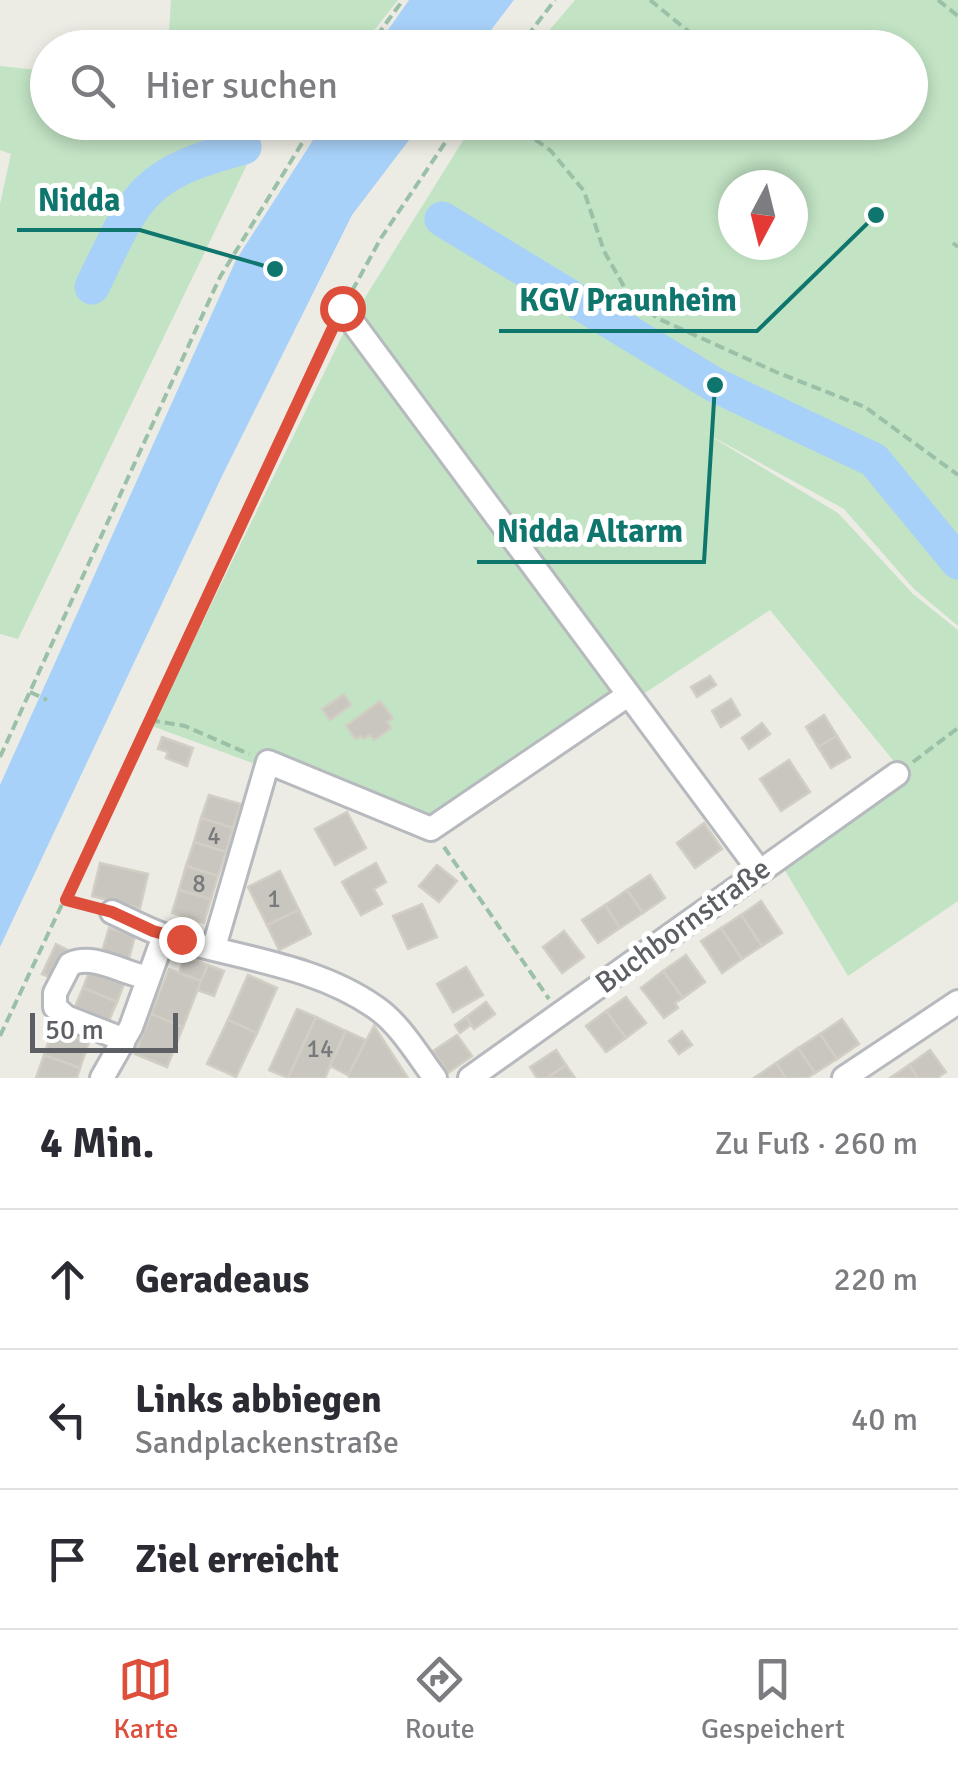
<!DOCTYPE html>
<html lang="de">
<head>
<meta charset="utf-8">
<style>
	body { margin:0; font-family:Signika,sans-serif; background:#f7f7f7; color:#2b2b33 }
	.compass { position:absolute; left:718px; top:170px; width:90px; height:90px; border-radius:50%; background:#fff; box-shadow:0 5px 15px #0003; rotate:187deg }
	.scale { position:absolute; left:30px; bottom:25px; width:148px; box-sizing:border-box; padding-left:10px; border:5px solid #5c5f63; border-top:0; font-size:28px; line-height:35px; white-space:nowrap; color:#5c5f63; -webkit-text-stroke:8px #fff; paint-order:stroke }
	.stop { position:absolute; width:30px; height:30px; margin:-22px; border:8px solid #dd4f3a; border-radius:50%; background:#fff }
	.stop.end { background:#dd4f3a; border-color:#fff; box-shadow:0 2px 10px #0008 }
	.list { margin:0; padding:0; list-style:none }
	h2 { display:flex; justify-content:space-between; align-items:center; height:130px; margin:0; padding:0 40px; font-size:42px }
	h2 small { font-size:32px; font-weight:400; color:#7c7c81 }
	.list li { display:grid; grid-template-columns:65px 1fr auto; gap:30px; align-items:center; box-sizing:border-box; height:140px; padding:0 40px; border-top:2px solid #e1e1e2 }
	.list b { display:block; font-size:38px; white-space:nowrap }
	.list p { margin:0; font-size:32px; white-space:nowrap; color:#7c7c81 }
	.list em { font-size:32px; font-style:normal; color:#7c7c81 }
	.icon { flex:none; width:55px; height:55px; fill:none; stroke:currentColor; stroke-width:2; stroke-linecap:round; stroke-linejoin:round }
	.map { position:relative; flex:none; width:958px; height:1078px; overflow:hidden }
	.search { position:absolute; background:#fff; box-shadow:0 5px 15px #0003; left:30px; right:30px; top:30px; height:110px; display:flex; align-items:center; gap:25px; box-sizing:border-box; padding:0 35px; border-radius:55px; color:#7c7c81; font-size:38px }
	.sheet { height:550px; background:#fff }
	nav { display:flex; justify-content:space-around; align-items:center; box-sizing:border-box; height:140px; border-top:2px solid #e1e1e2; background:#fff; font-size:28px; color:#7c7c81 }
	nav a { display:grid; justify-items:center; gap:5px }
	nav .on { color:#dd4f3a }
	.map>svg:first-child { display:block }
	.green { fill:#c2e3c4; fill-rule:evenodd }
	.water { fill:#a8d1f9 }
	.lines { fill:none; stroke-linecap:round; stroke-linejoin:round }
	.river { stroke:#a8d1f9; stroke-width:35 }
	.building { fill:#c9c6c0; stroke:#d2cec3; stroke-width:2.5 }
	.minor-casing { stroke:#b6b9bd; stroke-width:28 }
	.path { stroke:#9ac1a7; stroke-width:4; stroke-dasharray:10 5; stroke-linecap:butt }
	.minor { stroke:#fff; stroke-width:22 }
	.route { stroke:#dd4f3a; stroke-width:12 }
	.labels { text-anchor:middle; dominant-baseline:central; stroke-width:10; stroke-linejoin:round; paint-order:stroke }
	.number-label { font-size:25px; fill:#77797a }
	.street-label { font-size:30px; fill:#5c5f63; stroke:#fff }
	.leader { fill:none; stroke:#0f766e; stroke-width:4 }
	.callout-dot { fill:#0f766e; stroke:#fff; stroke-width:4 }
	.callout-label { font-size:32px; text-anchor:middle; font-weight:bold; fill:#0f766e; stroke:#fff; stroke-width:10; stroke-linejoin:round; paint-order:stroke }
</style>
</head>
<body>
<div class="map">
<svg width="958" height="1078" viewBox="0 0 958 1078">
	<rect width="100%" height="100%" fill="#edece4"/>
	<g class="green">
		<polygon points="171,0 398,0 361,47 168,47"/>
		<path d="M575 0H958V626L914 589 844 509 702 431 838 513 913 594 958 630V901L848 976 771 847 901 770 770 610 437 831 152 726 345 330 465 478 476 469 356 312 474 123 910 122V48L535 47ZM733 185H793V245H733Z"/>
		<polygon points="0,66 47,71 48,122 267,123 18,639 0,634 0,204 11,154 0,150"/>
	</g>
	<g class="water">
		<polygon points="409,0 514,0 478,47 376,47"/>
		<polygon points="324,123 422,123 352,215 223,474 0,947 0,785 236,260"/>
	</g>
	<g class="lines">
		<g class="river">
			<polyline points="442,219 715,385 874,460 958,562"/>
			<path d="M92 287C136 196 140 174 244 147"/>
		</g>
	</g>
	<g class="building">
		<polygon points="710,676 716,685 697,697 691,687"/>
		<polygon points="344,694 351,705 330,720 322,709"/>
		<polygon points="731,699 740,715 721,727 712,711"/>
		<polygon points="380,701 393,718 387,722 391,728 374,740 370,735 364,739 361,736 356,739 346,726"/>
		<polygon points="824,715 837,736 818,747 806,727"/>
		<polygon points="762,723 770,734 749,749 742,738"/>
		<polygon points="837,736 850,757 831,768 818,747"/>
		<polygon points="162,737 193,748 187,766 166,758 168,752 158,749"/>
		<polygon points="789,760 810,792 781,811 760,779"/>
		<polygon points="209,795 241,804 233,828 201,818"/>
		<polygon points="347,812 366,848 335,865 315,829"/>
		<polygon points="201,818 233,828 226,852 194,842"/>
		<polygon points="704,823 722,849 695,868 677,843"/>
		<polygon points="194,842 226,852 218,876 186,866"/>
		<polygon points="100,863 148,874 140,908 92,896"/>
		<polygon points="376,863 386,882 374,889 382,904 361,915 342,882"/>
		<polygon points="437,865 457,881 439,902 419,886"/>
		<polygon points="186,866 218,876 211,899 179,890"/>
		<polygon points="280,871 299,910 267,925 248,887"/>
		<polygon points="650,875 665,898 643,913 627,890"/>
		<polygon points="179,890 211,899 204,923 172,913"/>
		<polygon points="627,890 643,913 620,928 605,905"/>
		<polygon points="761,901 782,933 762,946 741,915"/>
		<polygon points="422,904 437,937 408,949 393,916"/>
		<polygon points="605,905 620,928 598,943 582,920"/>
		<polygon points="299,910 311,934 279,950 267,925"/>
		<polygon points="741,915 762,946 742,959 721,928"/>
		<polygon points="109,928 135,936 128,962 101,955"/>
		<polygon points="721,928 742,959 722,973 701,941"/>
		<polygon points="564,931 584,957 562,973 543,947"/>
		<polygon points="56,944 68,950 54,979 42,974"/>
		<polygon points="686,955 705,982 683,998 663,971"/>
		<polygon points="185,956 208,965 201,981 179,973"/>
		<polygon points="93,962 127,976 117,1002 83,988"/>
		<polygon points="208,965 224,971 214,996 197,990"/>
		<polygon points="466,967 483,995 453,1012 437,984"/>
		<polygon points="169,969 201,981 183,1027 151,1014"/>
		<polygon points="663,971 683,998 675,1003 678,1008 664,1018 641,988"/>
		<polygon points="248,975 277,988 257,1033 228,1020"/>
		<polygon points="83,988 117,1002 106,1027 72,1013"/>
		<polygon points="626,997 646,1023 626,1038 606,1011"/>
		<polygon points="486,1002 495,1014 474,1029 466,1017"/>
		<polygon points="297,1009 316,1017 288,1078 269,1070"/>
		<polygon points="606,1011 626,1038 606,1052 586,1026"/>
		<polygon points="151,1014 183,1027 167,1067 135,1054"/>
		<polygon points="316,1017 346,1031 325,1078 288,1078"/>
		<polygon points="466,1017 471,1025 460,1033 455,1025"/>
		<polygon points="842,1019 859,1044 837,1059 820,1034"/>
		<polygon points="228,1020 257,1033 236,1077 207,1064"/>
		<polygon points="374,1026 408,1078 350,1078 348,1075"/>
		<polygon points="53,1029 89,1042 80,1068 44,1055"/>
		<polygon points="346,1031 366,1040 348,1075 330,1066"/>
		<polygon points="682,1031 692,1045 679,1054 669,1041"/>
		<polygon points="820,1034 837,1059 815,1073 798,1048"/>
		<polygon points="457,1035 472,1056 448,1073 433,1051"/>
		<polygon points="798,1048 815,1073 807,1078 786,1078 776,1063"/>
		<polygon points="556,1050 566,1065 547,1078 537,1078 530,1067"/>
		<polygon points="930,1050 946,1072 937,1078 918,1078 909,1065"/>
		<polygon points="44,1055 80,1068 77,1078 36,1078"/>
		<polygon points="776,1063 786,1078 754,1078"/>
		<polygon points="566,1065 575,1078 547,1078"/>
		<polygon points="909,1065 918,1078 890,1078"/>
	</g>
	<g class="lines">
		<g class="minor-casing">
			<g id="minor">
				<polyline points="342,308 758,869"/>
				<path d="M112 912C130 920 149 931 169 937 237 958 315 965 375 1007 400 1024 417 1054 435 1078"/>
				<polyline points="214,947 268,762 431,829 628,695"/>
				<path d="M123 1043 117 1037 66 1017 55 1007V993L70 964C93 954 117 970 141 976L147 981"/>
				<polyline points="102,1078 131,1027 161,944 173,938"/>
				<polyline points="470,1078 897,774"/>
				<polyline points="844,1078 958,1002"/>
			</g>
		</g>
		<g class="path">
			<polyline points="650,0 709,48"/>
			<polyline points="938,0 958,16"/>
			<polyline points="368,48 403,0"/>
			<polyline points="518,48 555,0"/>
			<polyline points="511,122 551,151 584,191 604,251 627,292 657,318 776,372 865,407 958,475"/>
			<polyline points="953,243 958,247"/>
			<polyline points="352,291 381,238 459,122"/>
			<polyline points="30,692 47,700"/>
			<polyline points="150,720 185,726 249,754"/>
			<polyline points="0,757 220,277 315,122"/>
			<polyline points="913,762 958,728"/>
			<polyline points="444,847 549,999"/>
			<polyline points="68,901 93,907"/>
			<polyline points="0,1036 332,331"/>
		</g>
		<use href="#minor" class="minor"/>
	</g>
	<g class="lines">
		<polyline class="route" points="181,939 153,931 112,912 66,900 342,308"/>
	</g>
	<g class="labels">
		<g class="number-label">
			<text x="214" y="835">4</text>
			<text x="199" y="883">8</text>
			<text x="274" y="898">1</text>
			<text x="320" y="1048">14</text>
		</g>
		<g class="street-label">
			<text transform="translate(683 926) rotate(-36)">Buchbornstraße</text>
		</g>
	</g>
	<path class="leader" d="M275 269L140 230H17M876 215L757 331H499M715 385L704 562H477"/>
	<g class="callout-dot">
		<circle cx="275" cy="269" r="10"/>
		<circle cx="876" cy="215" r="10"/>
		<circle cx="715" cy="385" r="10"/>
	</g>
	<g class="callout-label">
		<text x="79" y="211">Nidda</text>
		<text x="628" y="311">KGV Praunheim</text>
		<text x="590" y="542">Nidda Altarm</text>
	</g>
</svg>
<svg class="compass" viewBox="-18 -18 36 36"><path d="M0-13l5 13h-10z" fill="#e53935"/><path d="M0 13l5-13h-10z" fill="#7c7c81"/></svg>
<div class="scale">50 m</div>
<div class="stop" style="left:342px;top:308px"></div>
<div class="stop end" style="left:181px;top:939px"></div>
<div class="search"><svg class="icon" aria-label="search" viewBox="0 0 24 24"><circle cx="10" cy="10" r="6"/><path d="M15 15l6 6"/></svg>Hier suchen</div>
</div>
<section class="sheet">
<h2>4 Min.<small>Zu Fuß · 260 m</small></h2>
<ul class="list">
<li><svg class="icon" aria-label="ahead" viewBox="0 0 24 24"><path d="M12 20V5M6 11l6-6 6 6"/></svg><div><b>Geradeaus</b></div><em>220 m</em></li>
<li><svg class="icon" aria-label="left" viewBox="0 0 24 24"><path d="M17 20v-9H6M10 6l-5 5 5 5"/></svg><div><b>Links abbiegen</b><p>Sandplackenstraße</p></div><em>40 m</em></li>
<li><svg class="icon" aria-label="arrive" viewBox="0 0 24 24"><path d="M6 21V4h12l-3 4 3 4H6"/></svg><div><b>Ziel erreicht</b></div></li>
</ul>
</section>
<nav>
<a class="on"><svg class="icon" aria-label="map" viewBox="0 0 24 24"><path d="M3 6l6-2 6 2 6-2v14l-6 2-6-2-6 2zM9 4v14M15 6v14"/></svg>Karte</a>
<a><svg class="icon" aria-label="directions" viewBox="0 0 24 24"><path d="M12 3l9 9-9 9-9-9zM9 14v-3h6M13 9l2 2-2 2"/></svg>Route</a>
<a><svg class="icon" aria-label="saved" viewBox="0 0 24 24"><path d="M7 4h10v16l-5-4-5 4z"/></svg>Gespeichert</a>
</nav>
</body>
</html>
